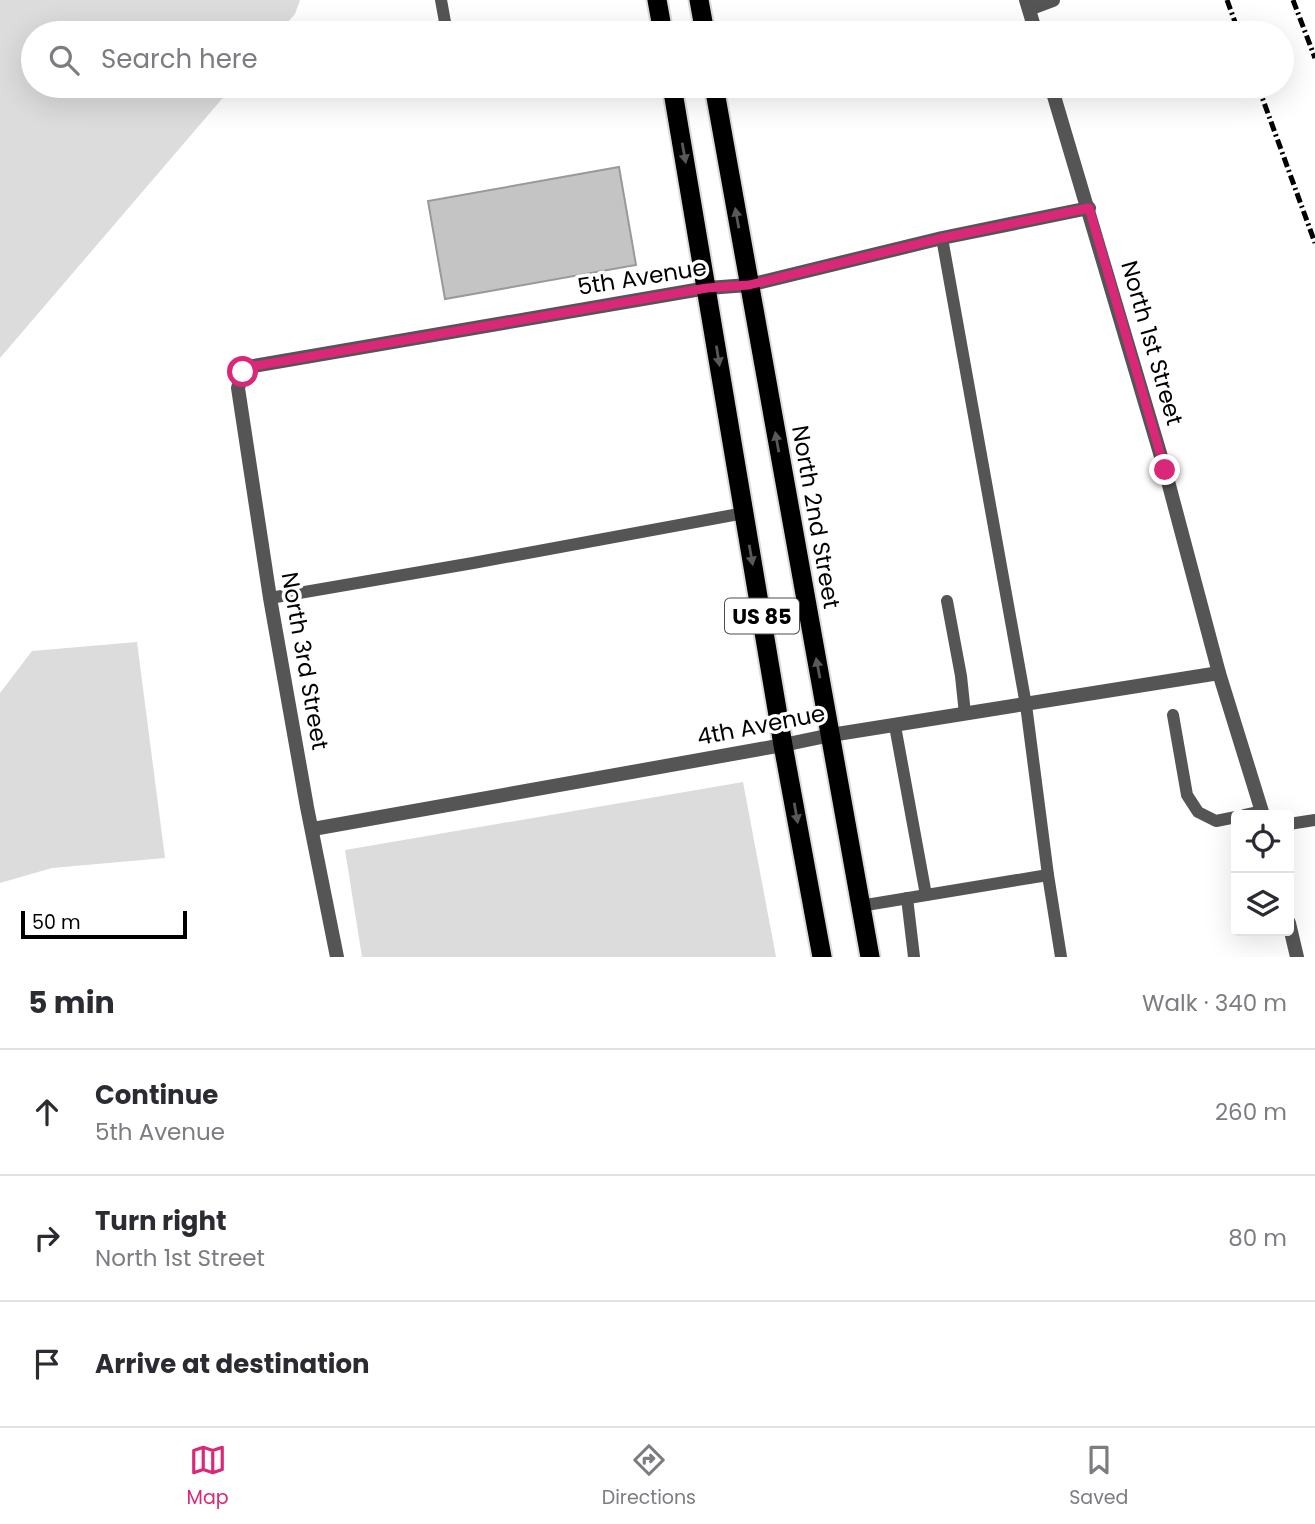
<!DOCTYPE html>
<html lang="en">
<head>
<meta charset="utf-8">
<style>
	body { margin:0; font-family:Poppins,sans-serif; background:#f7f7f7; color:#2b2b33 }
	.controls { position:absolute; right:21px; bottom:21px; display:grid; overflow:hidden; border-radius:7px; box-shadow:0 7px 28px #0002 }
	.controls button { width:63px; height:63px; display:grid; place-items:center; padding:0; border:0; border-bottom:2px solid #e1e1e2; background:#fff; color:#2b2b33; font:35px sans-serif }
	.scale { position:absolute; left:21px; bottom:18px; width:166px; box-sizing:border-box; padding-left:7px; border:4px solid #000; border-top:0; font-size:19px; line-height:24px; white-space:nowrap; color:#000; -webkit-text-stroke:5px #fff; paint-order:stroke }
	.stop { position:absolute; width:21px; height:21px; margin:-16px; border:5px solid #db2777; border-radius:50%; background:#fff }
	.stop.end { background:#db2777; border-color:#fff; box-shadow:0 2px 7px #0008 }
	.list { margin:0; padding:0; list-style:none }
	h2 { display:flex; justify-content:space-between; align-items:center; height:91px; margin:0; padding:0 28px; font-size:30px }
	h2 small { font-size:23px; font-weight:400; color:#7c7c81 }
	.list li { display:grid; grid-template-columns:46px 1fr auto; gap:21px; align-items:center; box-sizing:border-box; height:126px; padding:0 28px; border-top:2px solid #e1e1e2 }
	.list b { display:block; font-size:26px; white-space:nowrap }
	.list p { margin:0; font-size:23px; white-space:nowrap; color:#7c7c81 }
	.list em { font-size:23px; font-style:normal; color:#7c7c81 }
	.icon { flex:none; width:38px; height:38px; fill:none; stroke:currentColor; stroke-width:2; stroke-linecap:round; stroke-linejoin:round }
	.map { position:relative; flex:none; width:1315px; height:957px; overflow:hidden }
	.search { position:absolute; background:#fff; box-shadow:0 7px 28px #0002; left:21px; right:21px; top:21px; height:77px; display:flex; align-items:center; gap:18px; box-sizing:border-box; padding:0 24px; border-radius:38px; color:#7c7c81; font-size:26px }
	.sheet { height:469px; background:#fff }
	nav { display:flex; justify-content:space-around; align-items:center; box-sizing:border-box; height:98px; border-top:2px solid #e1e1e2; background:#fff; font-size:19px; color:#7c7c81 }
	nav a { display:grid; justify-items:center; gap:4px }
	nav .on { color:#db2777 }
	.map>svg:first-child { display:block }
	.green { fill:#dcdcdc }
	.building { fill:#c4c4c4; stroke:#999; stroke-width:2 }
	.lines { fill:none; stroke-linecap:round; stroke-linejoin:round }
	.trunk-casing { stroke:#dbdbdb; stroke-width:23 }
	.service { stroke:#555; stroke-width:12 }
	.minor { stroke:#555; stroke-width:14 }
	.trunk { stroke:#000; stroke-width:19 }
	.rail { stroke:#000; stroke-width:5; stroke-dasharray:10 3.5 2 3.5; stroke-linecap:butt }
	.oneway { fill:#595959 }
	.route { stroke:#db2777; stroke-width:9 }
	.labels { text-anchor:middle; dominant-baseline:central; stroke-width:7; stroke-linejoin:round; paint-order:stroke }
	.shield { fill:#fff; stroke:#4c4c4c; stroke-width:2 }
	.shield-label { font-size:21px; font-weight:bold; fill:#000 }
	.street-label { font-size:23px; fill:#000; stroke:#fff }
</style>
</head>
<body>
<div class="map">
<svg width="1315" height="957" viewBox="0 0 1315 957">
	<rect width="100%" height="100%" fill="#fff"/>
	<g class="green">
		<polygon points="0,0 300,0 295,14 278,33 33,33 33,86 233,86 0,358"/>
		<polygon points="137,642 165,858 52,868 0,883 0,693 32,651"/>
		<polygon points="743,782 776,957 362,957 345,850"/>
	</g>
	<polygon class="building" points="619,167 636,265 445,299 428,201"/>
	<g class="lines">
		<g class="trunk-casing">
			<g id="trunk">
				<polyline points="657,0 663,33"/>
				<polyline points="699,0 705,33"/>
				<polyline points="672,86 783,745 822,957"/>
				<polyline points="714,86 870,957"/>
			</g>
		</g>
		<g class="service">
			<polyline points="441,0 447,33"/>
			<polyline points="942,238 1026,705 1048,875"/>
			<polyline points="270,598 473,563 744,513"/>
			<polyline points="947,601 961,676 965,714"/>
			<polyline points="1173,715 1187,795 1198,812 1216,821 1236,817"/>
			<polyline points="895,726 926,895"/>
			<polyline points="1244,815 1262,811"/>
			<polyline points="1289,824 1315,820"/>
			<polyline points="907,898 914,957"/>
			<polyline points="860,906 1048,875 1061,957"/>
		</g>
		<g class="minor">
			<polyline points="1026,0 1036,33"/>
			<polyline points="1029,9 1053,0"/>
			<polyline points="1051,86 1165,470 1219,673 1263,815"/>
			<polyline points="313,829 783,745 831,735 1219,673"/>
			<polyline points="1289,923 1297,957"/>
			<polyline points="337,957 307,807 270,598 238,388 243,372 248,367 707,288 749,285 942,238 1089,208"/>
		</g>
		<use href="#trunk" class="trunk"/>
		<g class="rail">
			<polyline points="1227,0 1239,33"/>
			<polyline points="1293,0 1315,58"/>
			<polyline points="1258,86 1315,243"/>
		</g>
	</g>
	<defs><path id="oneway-solid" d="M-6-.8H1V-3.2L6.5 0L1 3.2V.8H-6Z" transform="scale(1.75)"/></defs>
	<g class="oneway">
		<use href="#oneway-solid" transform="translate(684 153) rotate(80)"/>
		<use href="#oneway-solid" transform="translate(737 218) rotate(-100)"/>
		<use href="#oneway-solid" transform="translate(718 356) rotate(81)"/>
		<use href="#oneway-solid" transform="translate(777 442) rotate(-100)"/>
		<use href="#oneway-solid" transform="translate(751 555) rotate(80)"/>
		<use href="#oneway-solid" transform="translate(818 668) rotate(-101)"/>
		<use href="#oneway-solid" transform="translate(796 813) rotate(80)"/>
	</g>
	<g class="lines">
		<polyline class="route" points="243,372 248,367 707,288 749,285 942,238 1089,208 1165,470"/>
	</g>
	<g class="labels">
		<rect class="shield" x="725" y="598.5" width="74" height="35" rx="5"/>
		<g class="shield-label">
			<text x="762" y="616">US 85</text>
		</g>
		<g class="street-label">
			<text transform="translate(642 277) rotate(-9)">5th Avenue</text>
			<text transform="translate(1152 343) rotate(74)">North 1st Street</text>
			<text transform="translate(816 517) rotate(80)">North 2nd Street</text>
			<text transform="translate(305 661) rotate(80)">North 3rd Street</text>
			<text transform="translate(761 725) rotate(-11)">4th Avenue</text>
		</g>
	</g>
</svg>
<div class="controls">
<button><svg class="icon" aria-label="locate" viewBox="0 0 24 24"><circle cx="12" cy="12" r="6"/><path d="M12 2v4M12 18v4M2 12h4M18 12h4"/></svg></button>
<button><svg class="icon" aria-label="layers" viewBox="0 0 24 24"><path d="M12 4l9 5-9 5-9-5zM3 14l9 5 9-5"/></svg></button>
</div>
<div class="scale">50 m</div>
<div class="stop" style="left:243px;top:372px"></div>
<div class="stop end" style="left:1165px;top:470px"></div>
<div class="search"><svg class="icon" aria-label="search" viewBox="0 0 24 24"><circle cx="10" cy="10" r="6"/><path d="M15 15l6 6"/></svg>Search here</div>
</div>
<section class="sheet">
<h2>5 min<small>Walk · 340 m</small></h2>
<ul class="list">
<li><svg class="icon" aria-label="ahead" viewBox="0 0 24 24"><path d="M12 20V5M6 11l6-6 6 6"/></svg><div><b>Continue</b><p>5th Avenue</p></div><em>260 m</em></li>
<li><svg class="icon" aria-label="right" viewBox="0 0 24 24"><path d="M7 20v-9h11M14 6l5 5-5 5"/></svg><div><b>Turn right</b><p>North 1st Street</p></div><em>80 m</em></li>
<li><svg class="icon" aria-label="arrive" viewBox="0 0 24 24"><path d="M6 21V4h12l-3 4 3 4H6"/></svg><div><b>Arrive at destination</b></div></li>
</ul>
</section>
<nav>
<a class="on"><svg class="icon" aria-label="map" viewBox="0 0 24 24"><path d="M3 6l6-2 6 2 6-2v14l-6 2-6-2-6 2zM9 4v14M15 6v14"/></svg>Map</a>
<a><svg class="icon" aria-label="directions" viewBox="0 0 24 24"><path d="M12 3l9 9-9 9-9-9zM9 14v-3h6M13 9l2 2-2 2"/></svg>Directions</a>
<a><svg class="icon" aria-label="saved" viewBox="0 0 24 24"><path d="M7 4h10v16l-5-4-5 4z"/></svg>Saved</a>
</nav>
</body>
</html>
